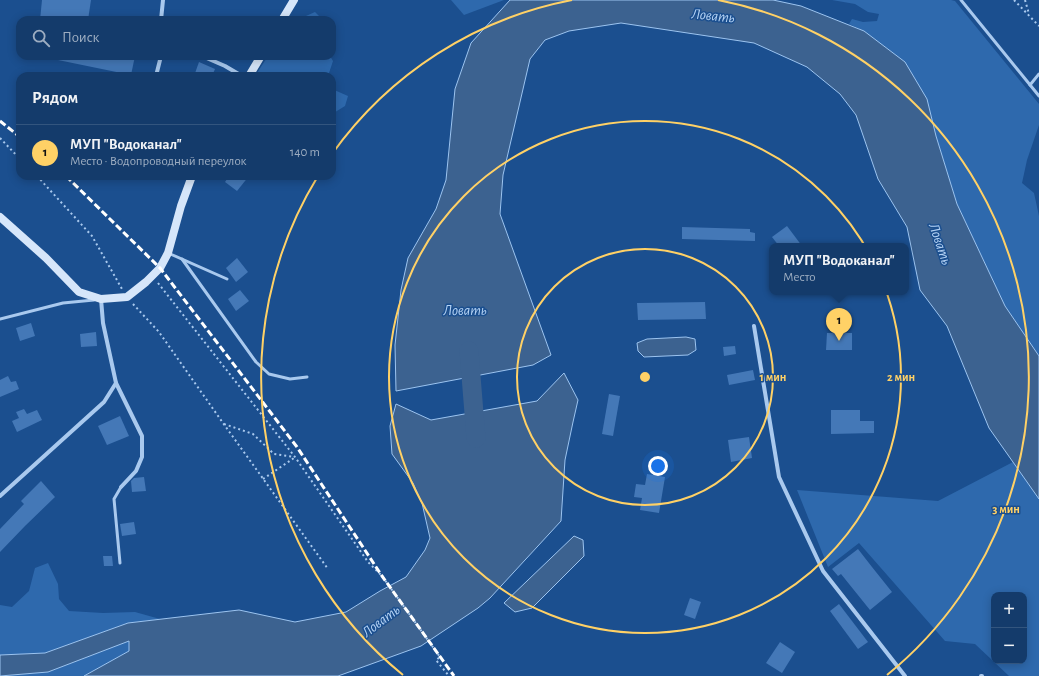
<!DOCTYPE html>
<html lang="ru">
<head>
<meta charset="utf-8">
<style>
	body { margin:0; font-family:"Alegreya Sans",sans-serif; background:#1d4271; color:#f1f3f6 }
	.controls { position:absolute; right:12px; bottom:12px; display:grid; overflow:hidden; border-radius:8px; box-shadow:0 2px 10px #0003 }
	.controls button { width:36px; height:36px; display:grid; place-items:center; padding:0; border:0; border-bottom:1px solid #33557e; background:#143b6b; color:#f1f3f6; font:20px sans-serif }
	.you { position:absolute; left:658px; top:466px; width:14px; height:14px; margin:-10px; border:3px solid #fff; border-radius:50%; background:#1a73e8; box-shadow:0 0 0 6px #1a73e833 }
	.badge { display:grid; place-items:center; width:26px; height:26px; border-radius:50%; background:#ffd166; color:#111; font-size:13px; font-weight:700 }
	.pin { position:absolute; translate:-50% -33px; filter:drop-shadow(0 1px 2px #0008) }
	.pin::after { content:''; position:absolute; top:21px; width:14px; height:12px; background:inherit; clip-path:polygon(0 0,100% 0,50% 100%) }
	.popup { position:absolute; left:769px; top:243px; width:140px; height:52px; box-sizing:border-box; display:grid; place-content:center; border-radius:8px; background:#143b6b; filter:drop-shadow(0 1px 3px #0005); font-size:13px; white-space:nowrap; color:#9dadc1 }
	.popup b { font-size:15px; color:#f1f3f6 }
	.popup::after { content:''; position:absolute; left:50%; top:100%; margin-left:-8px; border:8px solid transparent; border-top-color:#143b6b }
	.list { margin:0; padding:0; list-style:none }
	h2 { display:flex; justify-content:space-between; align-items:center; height:52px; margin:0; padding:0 16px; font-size:17px }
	h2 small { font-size:13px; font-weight:400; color:#9dadc1 }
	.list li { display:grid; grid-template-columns:26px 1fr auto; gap:12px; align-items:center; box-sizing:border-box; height:56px; padding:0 16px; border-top:1px solid #33557e }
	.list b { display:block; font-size:15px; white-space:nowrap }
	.list p { margin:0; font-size:13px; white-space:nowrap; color:#9dadc1 }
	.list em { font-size:13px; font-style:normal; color:#9dadc1 }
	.icon { flex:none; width:22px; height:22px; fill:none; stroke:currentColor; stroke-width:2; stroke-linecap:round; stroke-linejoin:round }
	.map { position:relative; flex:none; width:1039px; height:676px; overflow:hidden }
	.search { position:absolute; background:#143b6b; box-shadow:0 2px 10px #0003; left:16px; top:16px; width:320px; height:44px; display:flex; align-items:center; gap:10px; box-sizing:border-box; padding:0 14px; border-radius:12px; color:#9dadc1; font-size:15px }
	.panel { position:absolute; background:#143b6b; box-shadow:0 2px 10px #0003; left:16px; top:72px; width:320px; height:108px; border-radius:12px }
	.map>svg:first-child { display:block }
	.green { fill:#2e69ad; fill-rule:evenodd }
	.water { fill:#3c6290; stroke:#9cc4f0 }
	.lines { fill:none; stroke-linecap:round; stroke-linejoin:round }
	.river { stroke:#3c6290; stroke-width:19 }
	.building { fill:#4478b7 }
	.path { stroke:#a9c9ee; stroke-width:2; stroke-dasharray:2 3; stroke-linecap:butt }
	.lane { stroke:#a9c9ee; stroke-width:3 }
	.street { stroke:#a9c9ee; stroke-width:4 }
	.secondary { stroke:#d6e6fa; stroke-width:8 }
	.rail { stroke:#fff; stroke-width:3; stroke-dasharray:7 3; stroke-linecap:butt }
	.ring { fill:none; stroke:#ffd166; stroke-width:2 }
	.labels { text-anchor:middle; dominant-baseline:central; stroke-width:3; stroke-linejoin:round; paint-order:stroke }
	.water-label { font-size:15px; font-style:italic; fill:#b5d3f5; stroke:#1b4f8f }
	.centre { fill:#ffd166; stroke:#1b4f8f; stroke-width:2 }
	.ring-label { font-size:12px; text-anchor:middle; font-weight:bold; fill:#ffd166; stroke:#1b4f8f; stroke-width:3; stroke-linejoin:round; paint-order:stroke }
</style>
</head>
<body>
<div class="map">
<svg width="1039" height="676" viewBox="0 0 1039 676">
	<rect width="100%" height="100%" fill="#1b4f8f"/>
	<g class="green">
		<polygon points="451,0 504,0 464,15"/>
		<polygon points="832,0 951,0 955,1 1039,104 1039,125 1027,160 1022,183 1034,193 1039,216 1039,356 1005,306 957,204 936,136 927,99 864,31 849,24 852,19 863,22 877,21 879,14 868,12 855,4"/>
		<polygon points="315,12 323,20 297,20"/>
		<polygon points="268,56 330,56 333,61 328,76 259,76 257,73"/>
		<polygon points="332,89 348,96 345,106 332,114"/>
		<path d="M1013 462 1039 499V676H1009L975 644 945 641 859 543 828 567 797 490 938 501ZM994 595H1024V661H994Z"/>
		<polygon points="48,563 58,584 59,599 69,611 103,613 135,612 160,619 128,623 45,653 0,655 0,605 12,607 29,591 35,568"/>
		<polygon points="129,641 129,651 84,676 0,676 48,672"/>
	</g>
	<g class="water">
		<polygon points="510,0 773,0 801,6 864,31 905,62 927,99 936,136 957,204 1005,306 1039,356 1039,499 989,428 947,326 920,290 907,227 878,179 856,115 840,94 807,67 754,43 621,23 569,31 545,40 530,59 503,175 500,214 551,355 533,365 396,391 395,345 401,290 408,258 436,209 446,180 455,89 471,43"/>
		<polygon points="686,337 695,339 696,350 688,355 644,357 638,351 637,343 647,339"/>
		<polygon points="564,373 578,400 573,422 565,460 561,521 490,598 478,608 421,646 338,676 84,676 129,651 129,641 48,672 0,676 0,655 45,653 128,623 239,610 295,622 346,612 380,591 406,577 425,550 430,538 422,503 413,483 392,454 390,426 396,404 431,420 537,401"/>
		<polygon points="574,536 583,540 584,556 532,608 515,612 504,603"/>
	</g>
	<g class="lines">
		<polyline class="river" points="469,351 476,438"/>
	</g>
	<g class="building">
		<polygon points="42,0 91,0 88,20 40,20"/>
		<polygon points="58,56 135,56 131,75 58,60"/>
		<polygon points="199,62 215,69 212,76 194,76"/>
		<polygon points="229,176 249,176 237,191 225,182"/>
		<polygon points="787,226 802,246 779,246 772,237"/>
		<polygon points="682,227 750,229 750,232 755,233 755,241 682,239"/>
		<polygon points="237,258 248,272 236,282 226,268"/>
		<polygon points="240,290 249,301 236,311 228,299"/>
		<polygon points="705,302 706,319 638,320 637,303"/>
		<polygon points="31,323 35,336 20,341 16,328"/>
		<polygon points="96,332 97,346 81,347 80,334"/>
		<polygon points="827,333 852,333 852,350 826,350"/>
		<polygon points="735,346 736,354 724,356 723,347"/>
		<polygon points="753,370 755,380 729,385 727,375"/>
		<polygon points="8,376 11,382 16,381 19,389 0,397 0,380"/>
		<polygon points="609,394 620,396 613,436 602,434"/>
		<polygon points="24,409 27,414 37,410 42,420 17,432 12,421 19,418 16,412"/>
		<polygon points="831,410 860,410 860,421 874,421 874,433 831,434"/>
		<polygon points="120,416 129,436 107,445 98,426"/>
		<polygon points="749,437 752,458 731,462 728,440"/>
		<polygon points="647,474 665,477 659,513 640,510 642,498 634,497 636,484 645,485"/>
		<polygon points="144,477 146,491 132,492 131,481 134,478"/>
		<polygon points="41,481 55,497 25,526 0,552 0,529 24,504 21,501"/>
		<polygon points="134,522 136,534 122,536 120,524"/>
		<polygon points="858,549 872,567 892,592 870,610 841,574 838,576 832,569"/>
		<polygon points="103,556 112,556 113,566 104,566"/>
		<polygon points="690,598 701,602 695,619 684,615"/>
		<polygon points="839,604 868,642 858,649 830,611"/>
		<polygon points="780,642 795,652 782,673 766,663"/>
	</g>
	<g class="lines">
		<g class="path">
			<polyline points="1014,0 1039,26"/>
			<polyline points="1025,0 1029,14"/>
			<polyline points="0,138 20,159"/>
			<polyline points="37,176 92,236 122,289"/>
			<polyline points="158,283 295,457 368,562 382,576 440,657 436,660 449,676"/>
			<polyline points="133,304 159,332 223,423 328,569"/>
			<polyline points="224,424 253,434 274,454 294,457"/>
			<polyline points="263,479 294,458"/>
		</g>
		<g class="lane">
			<polyline points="961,0 1039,96"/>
			<polyline points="1030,85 1039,74"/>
			<polyline points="168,253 227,279"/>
			<polyline points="182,259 256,362 269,374 290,379 307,377"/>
			<polyline points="0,319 63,303 94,300"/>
			<polyline points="120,563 114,499 121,487"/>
		</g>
		<g class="street">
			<polyline points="161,20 163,0"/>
			<polyline points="202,56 225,66 242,76"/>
			<polyline points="156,76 161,56"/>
			<polyline points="101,299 103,323 116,383 142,436 142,457 136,471 121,487"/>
			<polyline points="754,326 779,477 823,571 905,676"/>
			<polyline points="0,496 104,402 116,383"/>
			<polyline points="981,676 982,676"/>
		</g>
		<g class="secondary">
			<polyline points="282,20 294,0"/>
			<polyline points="249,76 261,56"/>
			<polyline points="0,217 46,258 79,292 101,299 127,297 146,282 160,268 168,253 181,206 192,176"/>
		</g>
		<g class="rail">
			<polyline points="0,121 20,137"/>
			<polyline points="66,176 160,268 297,447 382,576 454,676"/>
		</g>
	</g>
	<g class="ring">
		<circle cx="645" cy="377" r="128"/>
		<circle cx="645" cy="377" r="256"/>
		<path d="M403 675A384 384 0 0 1 318 176M332 154A384 384 0 0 1 572 0M718 0A384 384 0 0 1 887 675"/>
	</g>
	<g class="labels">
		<g class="water-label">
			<text transform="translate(713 16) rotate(6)">Ловать</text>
			<text transform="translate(940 244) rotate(71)">Ловать</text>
			<text x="465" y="310">Ловать</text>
			<text transform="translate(381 621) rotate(-37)">Ловать</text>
		</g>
	</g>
	<circle cx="645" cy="377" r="6" class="centre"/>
	<g class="ring-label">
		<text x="773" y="381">1 мин</text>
		<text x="901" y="381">2 мин</text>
		<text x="1006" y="513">3 мин</text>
	</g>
</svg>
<div class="controls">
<button>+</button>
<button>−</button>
</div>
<div class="you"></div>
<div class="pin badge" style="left:839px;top:341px">1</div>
<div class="popup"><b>МУП &quot;Водоканал&quot;</b>Место</div>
<div class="search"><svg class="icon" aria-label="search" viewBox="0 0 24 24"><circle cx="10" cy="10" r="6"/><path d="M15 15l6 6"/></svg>Поиск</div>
<section class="panel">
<h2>Рядом<small></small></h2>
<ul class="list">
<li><span class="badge">1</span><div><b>МУП &quot;Водоканал&quot;</b><p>Место · Водопроводный переулок</p></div><em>140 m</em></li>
</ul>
</section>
</div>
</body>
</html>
